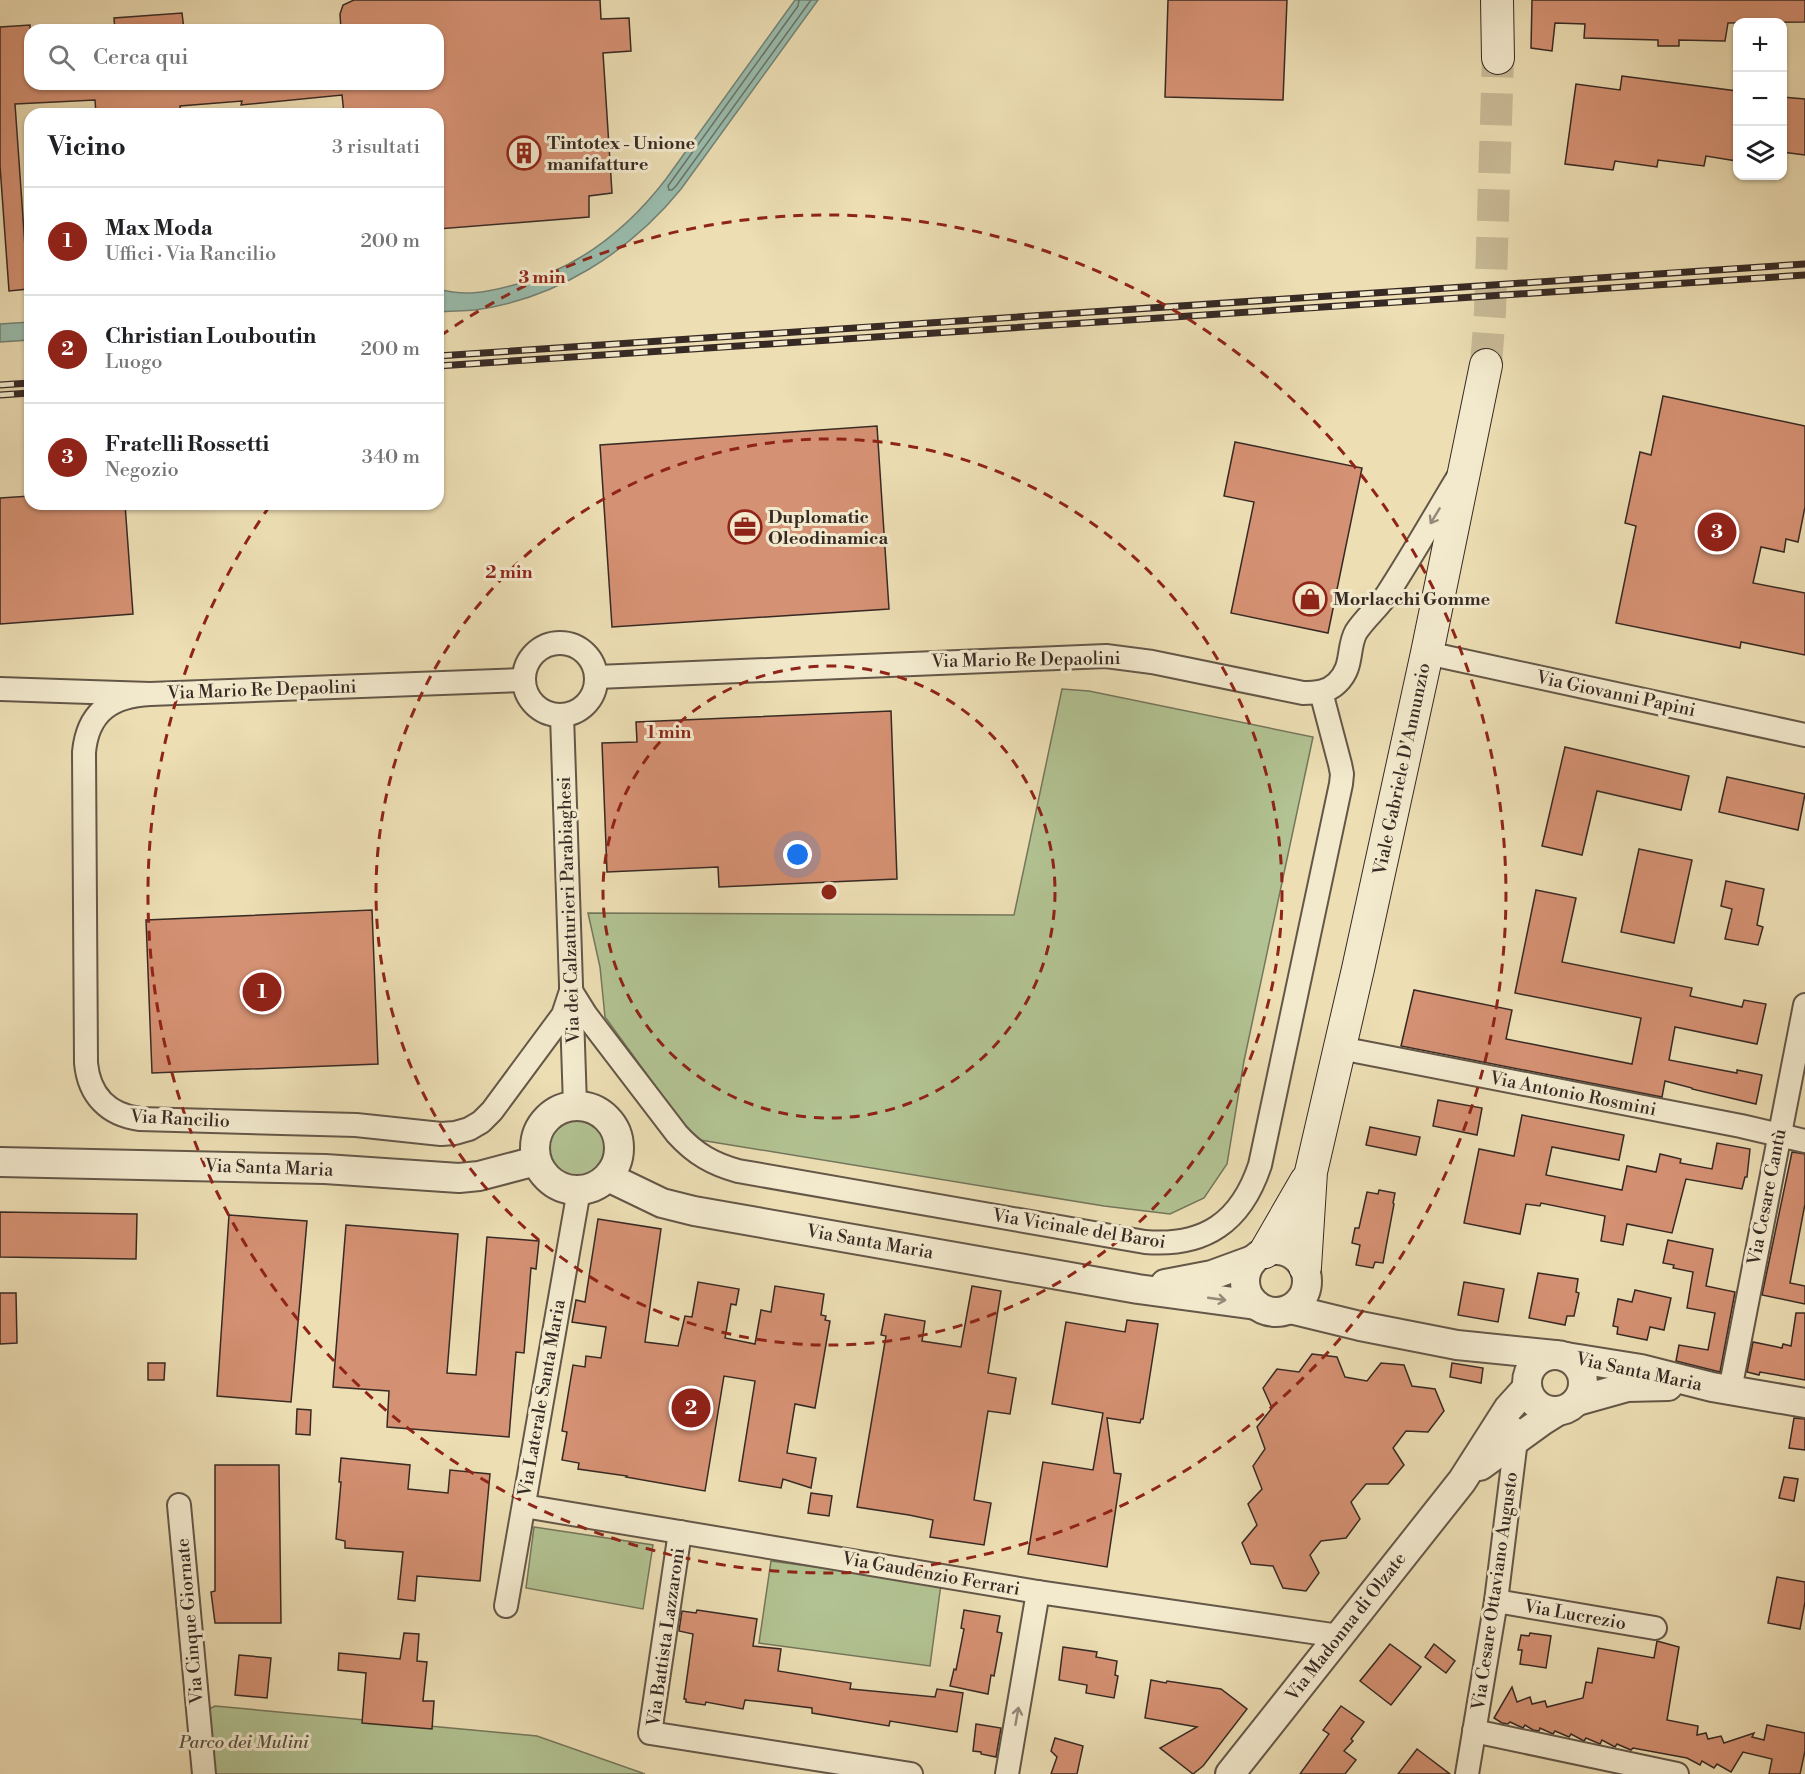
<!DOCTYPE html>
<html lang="it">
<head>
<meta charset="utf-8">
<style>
	body { margin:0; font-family:"Libre Bodoni",serif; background:#f6f6f6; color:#202124 }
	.controls { position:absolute; right:18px; top:18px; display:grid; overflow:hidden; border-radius:12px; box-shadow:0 2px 4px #0004 }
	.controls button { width:54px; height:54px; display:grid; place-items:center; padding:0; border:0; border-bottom:2px solid #e0e0e0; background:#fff; color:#202124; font:30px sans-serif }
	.you { position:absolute; left:798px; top:855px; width:21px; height:21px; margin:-15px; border:4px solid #fff; border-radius:50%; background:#1a73e8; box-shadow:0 0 0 9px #1a73e833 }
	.badge { display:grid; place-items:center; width:39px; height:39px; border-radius:50%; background:#8f2418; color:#fff; font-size:20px; font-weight:700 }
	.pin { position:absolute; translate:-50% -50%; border:3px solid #fff; box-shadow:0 2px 6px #0006 }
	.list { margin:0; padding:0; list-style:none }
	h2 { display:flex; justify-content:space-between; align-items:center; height:78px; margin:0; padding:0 24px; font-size:26px }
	h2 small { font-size:20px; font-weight:400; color:#757577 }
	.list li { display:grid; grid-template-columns:39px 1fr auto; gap:18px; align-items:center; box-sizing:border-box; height:108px; padding:0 24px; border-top:2px solid #e0e0e0 }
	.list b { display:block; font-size:22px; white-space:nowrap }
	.list p { margin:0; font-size:20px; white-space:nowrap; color:#757577 }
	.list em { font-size:20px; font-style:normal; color:#757577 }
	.icon { flex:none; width:33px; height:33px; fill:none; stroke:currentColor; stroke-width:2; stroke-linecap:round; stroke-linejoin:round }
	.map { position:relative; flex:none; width:1805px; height:1774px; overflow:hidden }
	.search { position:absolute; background:#fff; box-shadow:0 2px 4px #0004; left:24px; top:24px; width:420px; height:66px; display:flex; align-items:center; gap:15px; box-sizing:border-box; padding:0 21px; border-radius:18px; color:#757577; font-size:22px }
	.panel { position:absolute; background:#fff; box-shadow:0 2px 4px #0004; left:24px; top:108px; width:420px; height:402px; border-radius:18px }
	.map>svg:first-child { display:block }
	.green { fill:#b2c292; stroke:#74765b; stroke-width:1.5 }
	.water { fill:#99bcad; stroke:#728276; stroke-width:1.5 }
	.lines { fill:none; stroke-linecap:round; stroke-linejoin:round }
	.shore { stroke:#687368; stroke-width:1.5 }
	.building { fill:#d59173; stroke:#372a24; stroke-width:1.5 }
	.secondary-tunnel { stroke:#c9ba97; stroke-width:32; stroke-dasharray:32 16; stroke-linecap:butt }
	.minor-casing { stroke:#645748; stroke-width:26 }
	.tertiary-casing { stroke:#645748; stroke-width:32 }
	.secondary-casing { stroke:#372a24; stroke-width:34 }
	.minor { stroke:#f3eace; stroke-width:22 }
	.tertiary { stroke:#f3eace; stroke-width:28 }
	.secondary { stroke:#f3eace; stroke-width:32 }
	.rail-casing { stroke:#372a24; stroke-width:7 }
	.rail { stroke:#f3eace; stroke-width:4.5; stroke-dasharray:14; stroke-linecap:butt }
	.oneway { stroke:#958a79 }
	.ring { fill:none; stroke:#8f2418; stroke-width:3; stroke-dasharray:10 8 }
	.labels { text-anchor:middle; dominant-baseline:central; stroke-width:6; stroke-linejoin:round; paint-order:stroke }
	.poi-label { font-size:18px; font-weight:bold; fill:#372a24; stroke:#f3eace; text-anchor:start }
	.street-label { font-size:18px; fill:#372a24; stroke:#f3eace }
	.park-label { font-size:18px; font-style:italic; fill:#565040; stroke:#f3eace }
	.centre { fill:#8f2418; stroke:#f3eace; stroke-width:3 }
	.ring-label { font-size:18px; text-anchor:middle; font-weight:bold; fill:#8f2418; stroke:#f3eace; stroke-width:6; stroke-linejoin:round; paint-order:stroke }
</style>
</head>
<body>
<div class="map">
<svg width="1805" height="1774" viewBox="0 0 1805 1774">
	<rect width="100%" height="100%" fill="#eddeb4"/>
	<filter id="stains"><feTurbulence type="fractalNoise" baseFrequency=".00333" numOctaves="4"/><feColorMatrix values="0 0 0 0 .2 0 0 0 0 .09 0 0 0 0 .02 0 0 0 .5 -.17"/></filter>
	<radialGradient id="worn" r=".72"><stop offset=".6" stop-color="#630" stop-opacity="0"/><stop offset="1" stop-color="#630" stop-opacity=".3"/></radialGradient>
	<g class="green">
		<polygon points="1062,689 1089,691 1313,737 1244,1061 1227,1164 1204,1198 1170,1214 1104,1206 694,1139 605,1017 600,967 588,913 1014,915"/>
		<circle cx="578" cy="1149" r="31"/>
		<polygon points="534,1527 653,1545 643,1609 526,1588"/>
		<polygon points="771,1561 941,1584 930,1666 759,1643"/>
		<polygon points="215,1706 537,1736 645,1774 212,1774 209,1709"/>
	</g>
	<g class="water">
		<path d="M795 0H818L681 189C630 252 556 299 475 310 463 311 450 311 438 312V289C464 296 484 293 510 286 574 271 626 231 666 179Z"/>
		<polygon points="30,322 30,340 0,342 0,324"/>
	</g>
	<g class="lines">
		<polyline class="shore" points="799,0 798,6 668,186 669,190 672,190 676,186 811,0"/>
	</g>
	<g class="building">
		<polygon points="354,0 600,0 601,19 629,18 631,51 603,53 612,193 589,196 589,217 438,229 438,114 344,114 342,95 241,105 242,101 180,106 181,114 96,114 95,100 15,104 28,289 9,291 0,166 0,27 30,25 30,84 438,84 438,30 341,30 340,14 343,5"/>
		<polygon points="1168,0 1287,0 1283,100 1165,97"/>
		<polygon points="1532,0 1805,0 1805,22 1728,23 1725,41 1679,40 1679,46 1658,46 1658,40 1584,38 1585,24 1555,23 1552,51 1531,48"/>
		<polygon points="182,13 184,30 115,30 114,18"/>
		<polygon points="1622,76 1737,91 1737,161 1706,156 1704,166 1658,160 1657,167 1615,161 1613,170 1565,164 1576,84 1620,90"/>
		<polygon points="1782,97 1805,99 1805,155 1782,152"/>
		<polygon points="1663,396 1805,426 1805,507 1798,542 1786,539 1784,552 1761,547 1753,583 1805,593 1805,655 1741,642 1740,648 1616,623 1636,526 1625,523 1640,452 1651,455"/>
		<polygon points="877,426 889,609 612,627 600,445"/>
		<polygon points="1235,442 1362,468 1328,633 1231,613 1254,502 1224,496"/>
		<polygon points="30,496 30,504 125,504 133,614 0,624 0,498"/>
		<polygon points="891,711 897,879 719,887 718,867 607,872 602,743 637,742 636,722"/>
		<polygon points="1565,747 1689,776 1681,810 1597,791 1582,855 1542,846"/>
		<polygon points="1727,777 1805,794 1798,830 1719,812"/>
		<polygon points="1639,849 1692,860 1674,943 1621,932"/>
		<polygon points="1726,881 1764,889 1757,925 1763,927 1758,945 1725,939 1732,909 1721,906"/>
		<polygon points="1536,890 1576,898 1562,962 1692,988 1690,996 1742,1007 1744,1000 1766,1004 1757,1044 1675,1027 1669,1060 1737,1073 1737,1070 1762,1075 1756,1104 1692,1089 1692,1088 1665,1081 1662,1097 1401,1046 1414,990 1512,1010 1506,1039 1632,1064 1641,1018 1515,993"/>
		<polygon points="372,910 378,1064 152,1073 146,920"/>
		<polygon points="1438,1100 1482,1108 1477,1135 1433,1126"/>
		<polygon points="1522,1115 1624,1135 1619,1160 1552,1147 1546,1175 1622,1190 1627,1166 1656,1172 1660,1154 1681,1159 1680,1163 1712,1169 1717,1143 1750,1149 1747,1177 1745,1177 1742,1189 1686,1179 1672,1233 1627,1224 1623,1245 1601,1241 1605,1216 1541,1203 1540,1206 1526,1204 1520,1234 1464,1223 1479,1149 1514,1156"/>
		<polygon points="1370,1127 1420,1137 1416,1155 1366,1145"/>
		<polygon points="1792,1152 1805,1154 1805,1204 1790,1283 1805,1286 1805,1304 1762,1295"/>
		<polygon points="1379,1190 1395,1193 1393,1203 1394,1204 1383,1263 1375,1262 1373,1268 1356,1265 1360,1245 1352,1243 1355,1228 1359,1228 1367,1192 1378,1194"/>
		<polygon points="0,1212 137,1214 136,1259 0,1257"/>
		<polygon points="229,1215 307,1221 291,1402 217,1396"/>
		<polygon points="598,1219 661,1229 645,1342 678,1346 685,1316 692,1317 698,1282 739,1289 736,1305 731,1304 725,1338 755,1344 761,1310 771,1312 775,1286 824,1294 821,1315 826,1316 825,1320 830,1321 815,1408 795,1404 787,1453 816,1458 811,1488 783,1479 781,1488 739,1481 755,1381 724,1376 705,1491 626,1477 627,1476 578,1469 579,1463 562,1460 567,1432 562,1431 573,1365 585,1367 586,1356 601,1358 606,1327 572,1322 576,1300 585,1302"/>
		<polygon points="346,1225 458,1234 447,1373 476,1375 487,1237 539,1241 536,1269 531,1268 524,1353 516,1352 509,1437 387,1427 389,1391 333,1387"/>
		<polygon points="1668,1240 1713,1249 1706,1286 1735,1292 1720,1372 1676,1361 1679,1345 1708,1350 1715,1313 1687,1308 1693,1272 1673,1268 1674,1265 1663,1263"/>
		<polygon points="1538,1273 1578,1279 1576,1292 1579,1293 1574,1316 1567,1316 1565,1325 1529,1318"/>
		<polygon points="1464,1282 1504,1289 1498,1322 1458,1315"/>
		<polygon points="972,1286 1001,1291 988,1373 1016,1378 1010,1414 988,1411 974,1500 991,1503 984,1545 930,1537 933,1520 909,1515 857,1507 886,1336 881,1335 885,1314 925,1321 922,1341 961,1347"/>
		<polygon points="1635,1290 1671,1298 1664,1330 1650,1327 1647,1340 1617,1334 1618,1327 1613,1326 1618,1299 1632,1302"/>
		<polygon points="0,1293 16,1293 17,1343 0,1344"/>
		<polygon points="1796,1313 1805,1313 1805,1380 1760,1372 1759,1375 1747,1372 1753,1342 1782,1348 1783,1344 1791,1346"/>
		<polygon points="1127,1320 1158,1324 1143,1419 1141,1419 1140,1423 1107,1418 1114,1473 1121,1474 1107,1567 1028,1554 1043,1462 1093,1470 1103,1413 1052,1404 1066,1322 1125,1332"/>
		<polygon points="1312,1354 1337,1357 1345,1377 1367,1381 1381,1363 1404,1365 1412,1386 1435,1389 1444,1411 1428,1432 1406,1431 1393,1448 1404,1465 1388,1484 1366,1484 1351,1502 1360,1519 1346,1538 1321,1541 1310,1555 1319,1573 1306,1591 1283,1588 1273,1566 1251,1564 1242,1543 1257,1525 1248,1504 1262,1489 1253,1466 1265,1449 1257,1427 1272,1408 1263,1388 1277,1369 1299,1372"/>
		<polygon points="148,1363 165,1363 164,1380 148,1380"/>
		<polygon points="1452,1363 1483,1368 1481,1383 1450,1377"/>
		<polygon points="297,1409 311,1410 310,1435 296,1434"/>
		<polygon points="1794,1418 1805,1419 1805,1450 1789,1448"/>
		<polygon points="341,1458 410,1465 408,1489 448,1493 450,1470 490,1474 480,1581 417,1576 415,1601 398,1599 403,1552 345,1548 345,1541 336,1539 341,1482 339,1482"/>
		<polygon points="215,1465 279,1465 281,1623 215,1623 211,1592 215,1591"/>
		<polygon points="1784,1477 1798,1479 1794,1501 1779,1498"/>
		<polygon points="811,1493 832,1496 829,1516 808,1513"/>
		<polygon points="1777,1577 1805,1582 1805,1602 1800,1629 1768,1623"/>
		<polygon points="697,1610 757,1619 753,1646 781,1649 778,1671 851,1683 850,1689 851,1689 935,1697 937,1689 963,1693 957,1732 890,1721 889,1726 812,1713 812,1708 772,1703 745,1700 743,1709 706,1702 705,1705 686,1702 686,1699 684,1699 693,1634 679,1631 682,1611 696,1613"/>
		<polygon points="964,1610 1000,1616 997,1632 1002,1633 994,1676 991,1675 988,1694 950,1686 954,1669 956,1670 964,1629 961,1628"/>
		<polygon points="404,1633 419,1634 417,1661 427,1662 423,1701 434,1701 432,1729 362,1723 366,1673 338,1670 339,1653 400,1659"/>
		<polygon points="1530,1633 1551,1636 1546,1668 1520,1664 1522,1650 1518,1650 1521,1635 1529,1636"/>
		<polygon points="1657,1641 1679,1647 1667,1720 1698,1726 1697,1735 1706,1733 1708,1739 1721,1736 1724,1743 1754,1733 1752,1737 1764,1740 1767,1725 1805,1733 1805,1751 1800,1774 1769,1774 1772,1759 1743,1752 1731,1772 1717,1764 1714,1768 1702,1761 1700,1765 1687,1758 1633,1748 1631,1750 1617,1744 1615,1747 1602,1740 1600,1744 1586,1738 1584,1741 1571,1734 1569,1737 1555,1731 1553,1734 1540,1728 1539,1731 1533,1730 1525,1725 1523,1728 1510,1722 1508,1724 1502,1723 1494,1718 1512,1687 1517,1702 1530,1697 1532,1704 1545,1701 1547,1707 1583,1698 1586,1682 1592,1683 1598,1648 1654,1658"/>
		<polygon points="1390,1644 1421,1667 1391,1705 1360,1681"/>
		<polygon points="1434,1644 1455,1661 1446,1673 1425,1657"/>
		<polygon points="1063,1647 1097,1652 1096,1657 1117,1661 1115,1675 1118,1676 1114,1698 1086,1693 1087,1685 1059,1680"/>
		<polygon points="239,1655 271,1658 267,1698 235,1695"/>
		<polygon points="1151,1680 1166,1683 1167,1681 1221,1689 1247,1709 1203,1766 1193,1774 1160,1748 1197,1727 1145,1718"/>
		<polygon points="1341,1706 1364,1722 1351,1739 1353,1741 1344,1751 1356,1760 1345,1774 1300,1774 1329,1734 1323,1730"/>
		<polygon points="976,1724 1001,1728 996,1757 981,1754 981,1752 973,1751"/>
		<polygon points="1055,1738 1083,1746 1077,1774 1051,1774 1057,1757 1051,1751"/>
		<polygon points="1417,1749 1450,1774 1398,1774"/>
	</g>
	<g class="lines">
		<polyline class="secondary-tunnel" points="1486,365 1490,312 1498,58"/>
		<g class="minor-casing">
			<g id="minor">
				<circle cx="560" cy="679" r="36"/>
				<polyline points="1427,653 1805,735"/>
				<path d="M597 677 1106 656 1152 662 1303 693C1316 693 1328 692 1337 683 1354 667 1347 648 1356 632 1365 618 1379 607 1388 593 1412 556 1434 517 1457 479"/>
				<polyline points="0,689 150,694 523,680"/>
				<path d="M150 694C112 696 88 711 84 752L86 1063C89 1095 108 1115 140 1119L356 1125 441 1134 455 1133 469 1129 481 1122 492 1111 563 1015 571 991"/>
				<polyline points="562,715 575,1105"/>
				<path d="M571 991 586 1015 677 1134C695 1154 713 1164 738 1171L1145 1242C1205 1247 1241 1222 1260 1165L1341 784 1342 774 1340 764 1321 692"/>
				<polyline points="1340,1048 1741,1126 1805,1141"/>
				<polyline points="1730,1390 1805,1005"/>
				<polyline points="179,1505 204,1774"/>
				<polyline points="524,1506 1038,1592 1339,1636"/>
				<polyline points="680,1532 650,1733 911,1774"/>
				<polyline points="1496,1601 1655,1628"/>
				<polyline points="506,1606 579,1190"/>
				<polyline points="1474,1731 1677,1774"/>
				<polyline points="1007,1774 1038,1592"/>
				<polyline points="1467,1774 1496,1601 1516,1440 1513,1428"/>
			</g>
		</g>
		<g class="tertiary-casing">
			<g id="tertiary">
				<circle cx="577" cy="1148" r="42"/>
				<polyline points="0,1162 325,1169 459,1178 479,1176 536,1161"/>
				<polyline points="608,1177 662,1203 694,1211 1138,1289 1256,1305"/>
				<circle cx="1276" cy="1281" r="31"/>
				<polyline points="1165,1284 1212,1275 1253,1260"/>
				<polyline points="1290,1309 1360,1326 1457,1345 1555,1355"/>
				<circle cx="1555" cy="1383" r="28"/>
				<polyline points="1566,1357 1641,1369 1712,1387 1805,1403"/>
				<polyline points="1577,1401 1627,1387 1668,1386"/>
				<polyline points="1480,1466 1542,1421 1558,1411"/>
				<polyline points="1230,1774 1462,1481 1508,1409 1527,1388"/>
			</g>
		</g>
		<g class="secondary-casing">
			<g id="secondary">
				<polyline points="1497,0 1498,58"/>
				<polyline points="1265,1252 1306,1181"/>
				<polyline points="1305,1267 1311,1172 1358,969 1427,653 1486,365"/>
			</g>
		</g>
		<use href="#minor" class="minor"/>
		<use href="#tertiary" class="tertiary"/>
		<use href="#secondary" class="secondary"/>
		<g class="rail-casing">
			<g id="rail">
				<polyline points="438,356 1805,264"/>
				<polyline points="438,366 1805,275"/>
				<polyline points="0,385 30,383"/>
				<polyline points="0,395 30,393"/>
			</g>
		</g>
		<use href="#rail" class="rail"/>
	</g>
	<defs><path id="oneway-shaft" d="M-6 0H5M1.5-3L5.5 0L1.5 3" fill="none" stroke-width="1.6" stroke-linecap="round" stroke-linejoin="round" transform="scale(1.5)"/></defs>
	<g class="oneway">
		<use href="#oneway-shaft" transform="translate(1435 516) rotate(121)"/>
		<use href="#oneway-shaft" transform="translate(1217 1299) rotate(8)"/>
		<use href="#oneway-shaft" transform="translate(1017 1716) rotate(-80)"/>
	</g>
	<g class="ring">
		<circle cx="829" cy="892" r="226"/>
		<circle cx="829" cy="892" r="453"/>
		<path d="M440 336A679 679 0 1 1 269 507"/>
	</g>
	<defs>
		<g id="building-ring" transform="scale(1.725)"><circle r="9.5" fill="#f3eace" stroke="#8f2418" stroke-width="1.5"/><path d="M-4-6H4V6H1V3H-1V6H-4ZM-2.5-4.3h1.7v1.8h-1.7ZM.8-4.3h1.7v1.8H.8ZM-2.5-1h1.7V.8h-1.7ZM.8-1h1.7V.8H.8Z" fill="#8f2418"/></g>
		<g id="office-ring" transform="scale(1.725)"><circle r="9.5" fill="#f3eace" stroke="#8f2418" stroke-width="1.5"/><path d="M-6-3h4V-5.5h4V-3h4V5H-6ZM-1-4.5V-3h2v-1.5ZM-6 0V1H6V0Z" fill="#8f2418"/></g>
		<g id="shop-ring" transform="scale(1.725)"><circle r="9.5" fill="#f3eace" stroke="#8f2418" stroke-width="1.5"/><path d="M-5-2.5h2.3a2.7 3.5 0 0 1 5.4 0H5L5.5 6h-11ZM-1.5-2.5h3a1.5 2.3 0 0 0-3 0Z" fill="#8f2418"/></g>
	</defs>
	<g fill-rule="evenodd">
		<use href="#building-ring" x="524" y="153"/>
		<use href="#office-ring" x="745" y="527"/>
		<use href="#shop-ring" x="1310" y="599"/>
	</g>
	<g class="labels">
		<g class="poi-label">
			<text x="547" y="143">Tintotex - Unione<tspan x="547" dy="21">manifatture</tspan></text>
			<text x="768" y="517">Duplomatic<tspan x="768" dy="21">Oleodinamica</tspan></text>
			<text x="1333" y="599">Morlacchi Gomme</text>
		</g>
		<g class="street-label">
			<text transform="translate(1026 660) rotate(-1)">Via Mario Re Depaolini</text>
			<text transform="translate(262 690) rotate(-2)">Via Mario Re Depaolini</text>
			<text transform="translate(1616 694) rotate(12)">Via Giovanni Papini</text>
			<text transform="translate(1402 769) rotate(-78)">Viale Gabriele D'Annunzio</text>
			<text transform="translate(569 910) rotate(-92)">Via dei Calzaturieri Parabiaghesi</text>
			<text transform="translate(1573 1094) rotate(11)">Via Antonio Rosmini</text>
			<text transform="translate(180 1119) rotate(3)">Via Rancilio</text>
			<text transform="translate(269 1168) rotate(2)">Via Santa Maria</text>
			<text transform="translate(1767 1197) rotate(-79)">Via Cesare Cantù</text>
			<text transform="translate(1079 1229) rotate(9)">Via Vicinale del Baroi</text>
			<text transform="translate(870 1242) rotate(10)">Via Santa Maria</text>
			<text transform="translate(1639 1372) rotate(12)">Via Santa Maria</text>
			<text transform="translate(542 1398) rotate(-80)">Via Laterale Santa Maria</text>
			<text transform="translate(931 1574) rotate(10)">Via Gaudenzio Ferrari</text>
			<text transform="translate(1495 1591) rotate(-82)">Via Cesare Ottaviano Augusto</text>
			<text transform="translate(1575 1615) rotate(10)">Via Lucrezio</text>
			<text transform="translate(190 1621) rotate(-95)">Via Cinque Giornate</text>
			<text transform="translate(1346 1627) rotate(-52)">Via Madonna di Olzate</text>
			<text transform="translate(666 1637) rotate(-82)">Via Battista Lazzaroni</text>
		</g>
		<g class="park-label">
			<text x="244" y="1742">Parco dei Mulini</text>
		</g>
	</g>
	<circle cx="829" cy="892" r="9" class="centre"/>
	<g class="ring-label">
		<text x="542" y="283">3 min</text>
		<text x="509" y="578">2 min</text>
		<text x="669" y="738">1 min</text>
	</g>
	<rect width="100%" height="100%" filter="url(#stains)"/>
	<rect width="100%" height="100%" fill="url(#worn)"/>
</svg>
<div class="controls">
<button>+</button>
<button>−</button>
<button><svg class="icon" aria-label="layers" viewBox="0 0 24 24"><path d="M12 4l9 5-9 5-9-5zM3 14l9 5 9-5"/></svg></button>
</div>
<div class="you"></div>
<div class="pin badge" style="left:262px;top:992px">1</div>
<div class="pin badge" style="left:691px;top:1408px">2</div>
<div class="pin badge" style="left:1717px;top:532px">3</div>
<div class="search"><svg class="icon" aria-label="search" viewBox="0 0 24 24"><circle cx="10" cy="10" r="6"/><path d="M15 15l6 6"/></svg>Cerca qui</div>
<section class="panel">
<h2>Vicino<small>3 risultati</small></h2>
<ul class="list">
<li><span class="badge">1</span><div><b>Max Moda</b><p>Uffici · Via Rancilio</p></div><em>200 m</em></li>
<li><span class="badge">2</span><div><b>Christian Louboutin</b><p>Luogo</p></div><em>200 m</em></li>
<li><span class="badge">3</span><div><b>Fratelli Rossetti</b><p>Negozio</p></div><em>340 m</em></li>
</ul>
</section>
</div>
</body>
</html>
